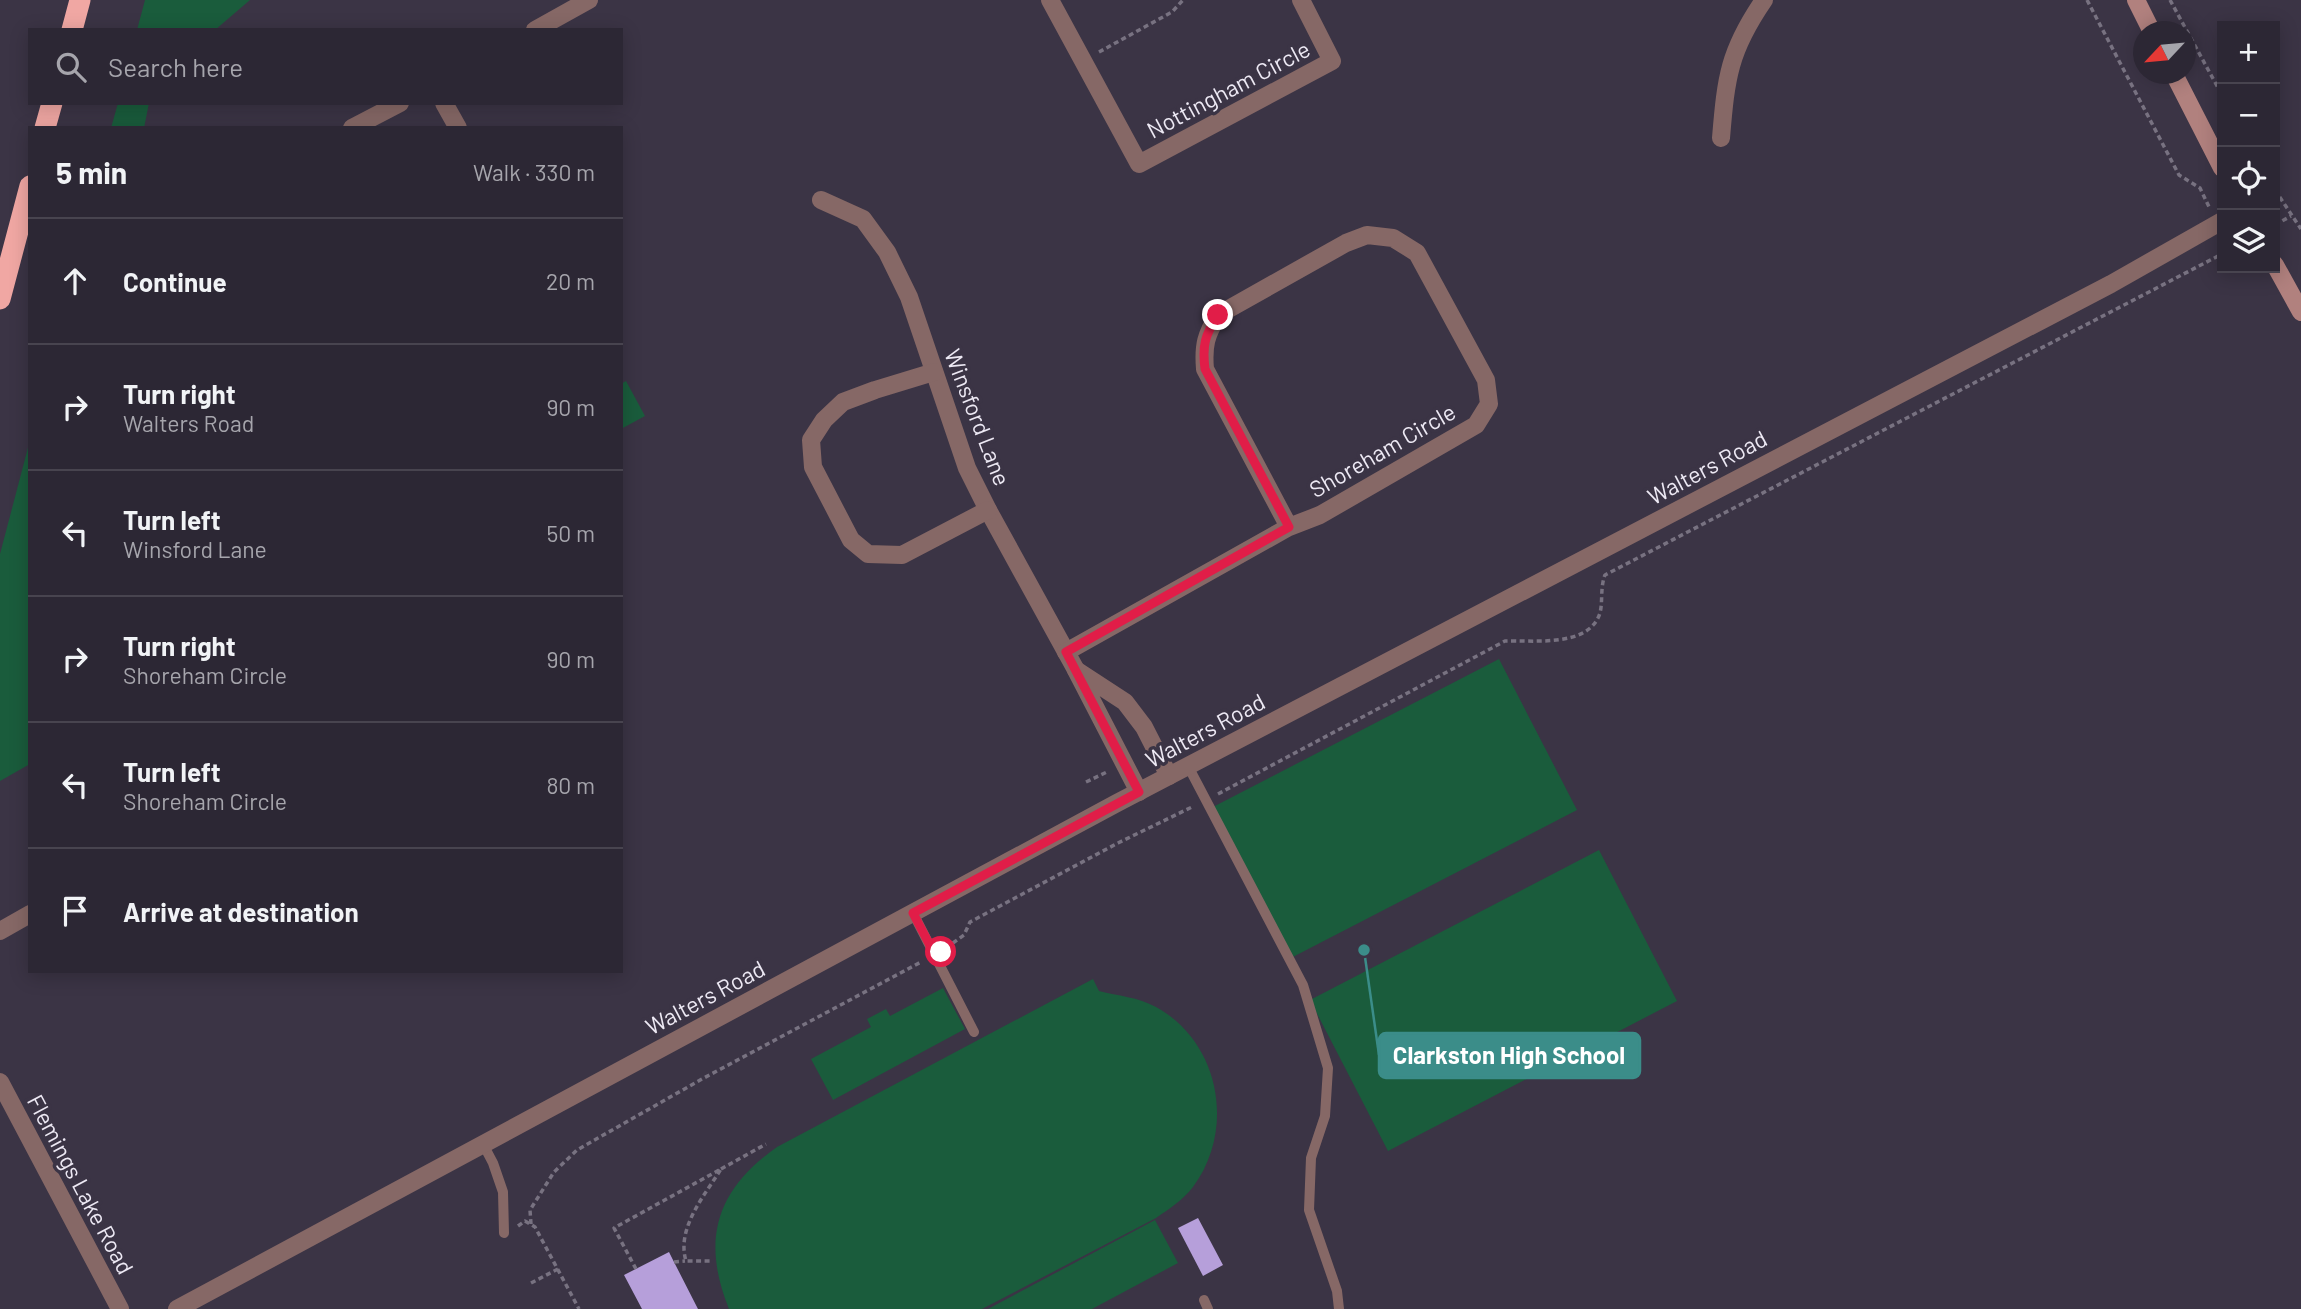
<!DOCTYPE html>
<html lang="en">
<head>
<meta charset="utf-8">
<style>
	body { margin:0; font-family:Barlow,sans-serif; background:#383340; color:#f1f3f6 }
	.controls { position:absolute; right:21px; top:21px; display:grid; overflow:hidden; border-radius:0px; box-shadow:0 4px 18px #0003 }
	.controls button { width:63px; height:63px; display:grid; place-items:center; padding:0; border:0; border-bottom:2px solid #48444f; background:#2c2734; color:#f1f3f6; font:35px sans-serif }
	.compass { position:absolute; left:2133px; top:21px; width:63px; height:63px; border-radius:50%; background:#2c2734; box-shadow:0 4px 18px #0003; rotate:244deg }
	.stop { position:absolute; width:21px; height:21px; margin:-16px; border:5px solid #e11d48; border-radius:50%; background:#fff }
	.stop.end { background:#e11d48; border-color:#fff; box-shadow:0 2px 7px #0008 }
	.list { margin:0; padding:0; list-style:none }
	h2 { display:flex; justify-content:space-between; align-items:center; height:91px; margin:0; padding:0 28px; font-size:30px }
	h2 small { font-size:23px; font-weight:400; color:#a6a5ac }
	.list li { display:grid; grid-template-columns:46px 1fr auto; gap:21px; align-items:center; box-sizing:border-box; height:126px; padding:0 28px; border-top:2px solid #48444f }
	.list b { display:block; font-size:26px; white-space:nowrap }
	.list p { margin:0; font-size:23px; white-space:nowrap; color:#a6a5ac }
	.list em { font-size:23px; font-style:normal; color:#a6a5ac }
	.icon { flex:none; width:38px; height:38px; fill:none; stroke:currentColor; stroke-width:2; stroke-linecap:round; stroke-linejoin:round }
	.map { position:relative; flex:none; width:2301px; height:1309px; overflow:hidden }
	.search { position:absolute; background:#2c2734; box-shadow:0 4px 18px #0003; left:28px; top:28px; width:595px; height:77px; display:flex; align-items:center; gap:18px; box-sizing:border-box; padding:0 24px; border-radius:0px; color:#a6a5ac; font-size:26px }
	.panel { position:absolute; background:#2c2734; box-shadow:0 4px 18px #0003; left:28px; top:126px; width:595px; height:847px; border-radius:0px }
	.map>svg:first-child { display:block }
	.green { fill:#1a5c3c }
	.building { fill:#b69fda }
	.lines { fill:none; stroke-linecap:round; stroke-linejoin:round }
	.path { stroke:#787281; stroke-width:3.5; stroke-dasharray:5 3.5; stroke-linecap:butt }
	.lane { stroke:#866866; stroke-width:10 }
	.street { stroke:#866866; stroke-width:18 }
	.secondary { stroke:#b1817e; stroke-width:18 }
	.highway { stroke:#f0a7a3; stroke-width:21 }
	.route { stroke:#e11d48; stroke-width:9 }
	.labels { text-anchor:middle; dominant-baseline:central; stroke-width:7; stroke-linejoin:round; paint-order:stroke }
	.street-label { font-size:23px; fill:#ede9f4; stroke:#3b3445 }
	.leader { fill:none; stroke:#3b8d89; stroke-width:2.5 }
	.callout-dot { fill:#3b8d89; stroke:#3b3445; stroke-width:2.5 }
	.callout { fill:#3b8d89; stroke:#3b8d89; stroke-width:2.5 }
	.callout-label { font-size:24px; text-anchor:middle; font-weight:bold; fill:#fff }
</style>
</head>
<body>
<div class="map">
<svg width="2301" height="1309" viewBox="0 0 2301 1309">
	<rect width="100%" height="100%" fill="#3b3445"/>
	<g class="green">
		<polygon points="145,0 250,0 215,30 137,30"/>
		<polygon points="118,103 149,103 144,128 111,128"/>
		<polygon points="626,381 645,416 621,429 621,384"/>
		<polygon points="30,440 30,764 0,781 0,554"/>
		<polygon points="1499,659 1577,810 1287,960 1209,809"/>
		<polygon points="1599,850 1677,1001 1388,1151 1310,1000"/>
		<path d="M1093 979 1099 991C1118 996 1138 997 1156 1007 1220 1042 1236 1129 1193 1187 1183 1200 1169 1209 1156 1218L982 1309H729C701 1240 716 1190 777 1147Z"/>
		<polygon points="943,988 965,1029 833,1100 811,1059 871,1027 867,1019 886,1009 890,1016"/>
		<polygon points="1155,1220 1178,1263 1092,1309 988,1309"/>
	</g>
	<g class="building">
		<polygon points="1198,1218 1223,1265 1203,1276 1178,1228"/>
		<polygon points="669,1252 674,1262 698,1309 642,1309 624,1275"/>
	</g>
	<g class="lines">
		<g class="path">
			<polyline points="2087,0 2179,175 2200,188 2210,209"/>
			<polyline points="2170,0 2222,95"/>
			<polyline points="1099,52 1172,12 1183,0"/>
			<polyline points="2275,190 2301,229"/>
			<polyline points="2275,225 2291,216"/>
			<polyline points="1086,782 1107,772"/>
			<path d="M1218 794 1505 641C1533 640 1589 648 1600 613 1603 601 1600 588 1605 575L2222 254"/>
			<polyline points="946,948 964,935 970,922 1118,843 1192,807"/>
			<polyline points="721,1169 766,1144"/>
			<polyline points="531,1224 530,1210 554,1172 577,1150 702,1079 921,962"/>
			<polyline points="518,1226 525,1221 535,1227 579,1309"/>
			<polyline points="674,1262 685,1261"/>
			<path d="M636 1269 614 1228 721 1169C705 1195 676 1228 686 1261H710"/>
			<polyline points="531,1283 558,1269"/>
		</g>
		<g class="lane">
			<polyline points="1188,766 1303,985 1328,1068 1325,1116 1311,1158 1309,1210 1337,1291 1339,1309"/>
			<polyline points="913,913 974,1032"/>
			<polyline points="483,1144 493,1163 503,1192 504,1233"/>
			<polyline points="1204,1300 1208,1309"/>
		</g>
		<g class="street">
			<polyline points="1050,0 1139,164 1332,61 1301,0"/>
			<polyline points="535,30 589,0"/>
			<polyline points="444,103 458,128"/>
			<polyline points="352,128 400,103"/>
			<path d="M1721 138C1726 77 1729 51 1764 0"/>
			<polyline points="821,200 863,219 887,252 909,297 967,468 988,510 1076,670"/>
			<polyline points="934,372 875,390 843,402 824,420 811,440 813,467 851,540 868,554 902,555 988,510"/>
			<path d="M1066 652 1289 527 1320 515 1476 425 1489 404 1486 380 1417 253 1393 238 1367 235 1346 243 1218 315C1206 335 1203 345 1205 369L1289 527"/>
			<polyline points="1139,792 1076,670 1125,702 1144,727 1169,776"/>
			<polyline points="0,931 30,914"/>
			<polyline points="0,1082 120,1309"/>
			<polyline points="177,1309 1117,803 2111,284 2222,221"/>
		</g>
		<g class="secondary">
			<polyline points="2136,0 2152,32"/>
			<polyline points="2174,74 2222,168"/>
			<polyline points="2275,265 2301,312"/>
		</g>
		<g class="highway">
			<polyline points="72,30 80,0"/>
			<polyline points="45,128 52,103"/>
			<polyline points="0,299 30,186"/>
		</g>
	</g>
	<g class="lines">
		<path class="route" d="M941 952 935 955 913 913 1139 792 1066 652 1289 527 1205 369C1202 345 1205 335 1218 315"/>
	</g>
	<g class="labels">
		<g class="street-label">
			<text transform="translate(1228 89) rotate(-28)">Nottingham Circle</text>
			<text transform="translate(978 417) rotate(69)">Winsford Lane</text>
			<text transform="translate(1382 450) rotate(-30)">Shoreham Circle</text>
			<text transform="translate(1707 467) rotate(-28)">Walters Road</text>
			<text transform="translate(1205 730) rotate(-28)">Walters Road</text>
			<text transform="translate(705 997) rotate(-28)">Walters Road</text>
			<text transform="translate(81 1184) rotate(62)">Flemings Lake Road</text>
		</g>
	</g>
	<path class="leader" d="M1364 950L1379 1055"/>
	<circle class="callout-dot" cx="1364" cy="950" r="7"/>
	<rect class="callout" x="1379" y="1033" width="261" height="45" rx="7"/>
	<g class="callout-label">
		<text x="1509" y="1064">Clarkston High School</text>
	</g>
</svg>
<div class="controls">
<button>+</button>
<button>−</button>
<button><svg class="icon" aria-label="locate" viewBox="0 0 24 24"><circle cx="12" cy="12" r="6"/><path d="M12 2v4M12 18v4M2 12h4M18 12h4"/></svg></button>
<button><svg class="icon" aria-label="layers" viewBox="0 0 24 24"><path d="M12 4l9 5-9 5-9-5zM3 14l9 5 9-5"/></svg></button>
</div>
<svg class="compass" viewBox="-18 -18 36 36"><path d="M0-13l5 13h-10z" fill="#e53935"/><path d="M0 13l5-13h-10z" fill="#a6a5ac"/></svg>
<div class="stop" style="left:941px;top:952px"></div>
<div class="stop end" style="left:1218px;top:315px"></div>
<div class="search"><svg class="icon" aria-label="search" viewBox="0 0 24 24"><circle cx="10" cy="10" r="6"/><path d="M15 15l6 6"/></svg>Search here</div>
<section class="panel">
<h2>5 min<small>Walk · 330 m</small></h2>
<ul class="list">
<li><svg class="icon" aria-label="ahead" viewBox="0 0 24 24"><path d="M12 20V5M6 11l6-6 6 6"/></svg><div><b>Continue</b></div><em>20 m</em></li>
<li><svg class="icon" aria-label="right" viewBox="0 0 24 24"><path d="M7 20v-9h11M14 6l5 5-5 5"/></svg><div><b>Turn right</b><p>Walters Road</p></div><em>90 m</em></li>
<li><svg class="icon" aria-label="left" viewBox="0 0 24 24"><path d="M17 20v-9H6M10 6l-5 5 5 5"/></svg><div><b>Turn left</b><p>Winsford Lane</p></div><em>50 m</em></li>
<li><svg class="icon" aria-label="right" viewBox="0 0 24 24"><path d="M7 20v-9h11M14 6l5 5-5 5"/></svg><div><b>Turn right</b><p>Shoreham Circle</p></div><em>90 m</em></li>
<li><svg class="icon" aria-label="left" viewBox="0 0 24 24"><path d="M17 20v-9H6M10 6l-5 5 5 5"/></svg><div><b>Turn left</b><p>Shoreham Circle</p></div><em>80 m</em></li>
<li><svg class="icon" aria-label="arrive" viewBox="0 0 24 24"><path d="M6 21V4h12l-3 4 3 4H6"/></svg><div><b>Arrive at destination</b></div></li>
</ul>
</section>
</div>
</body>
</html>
